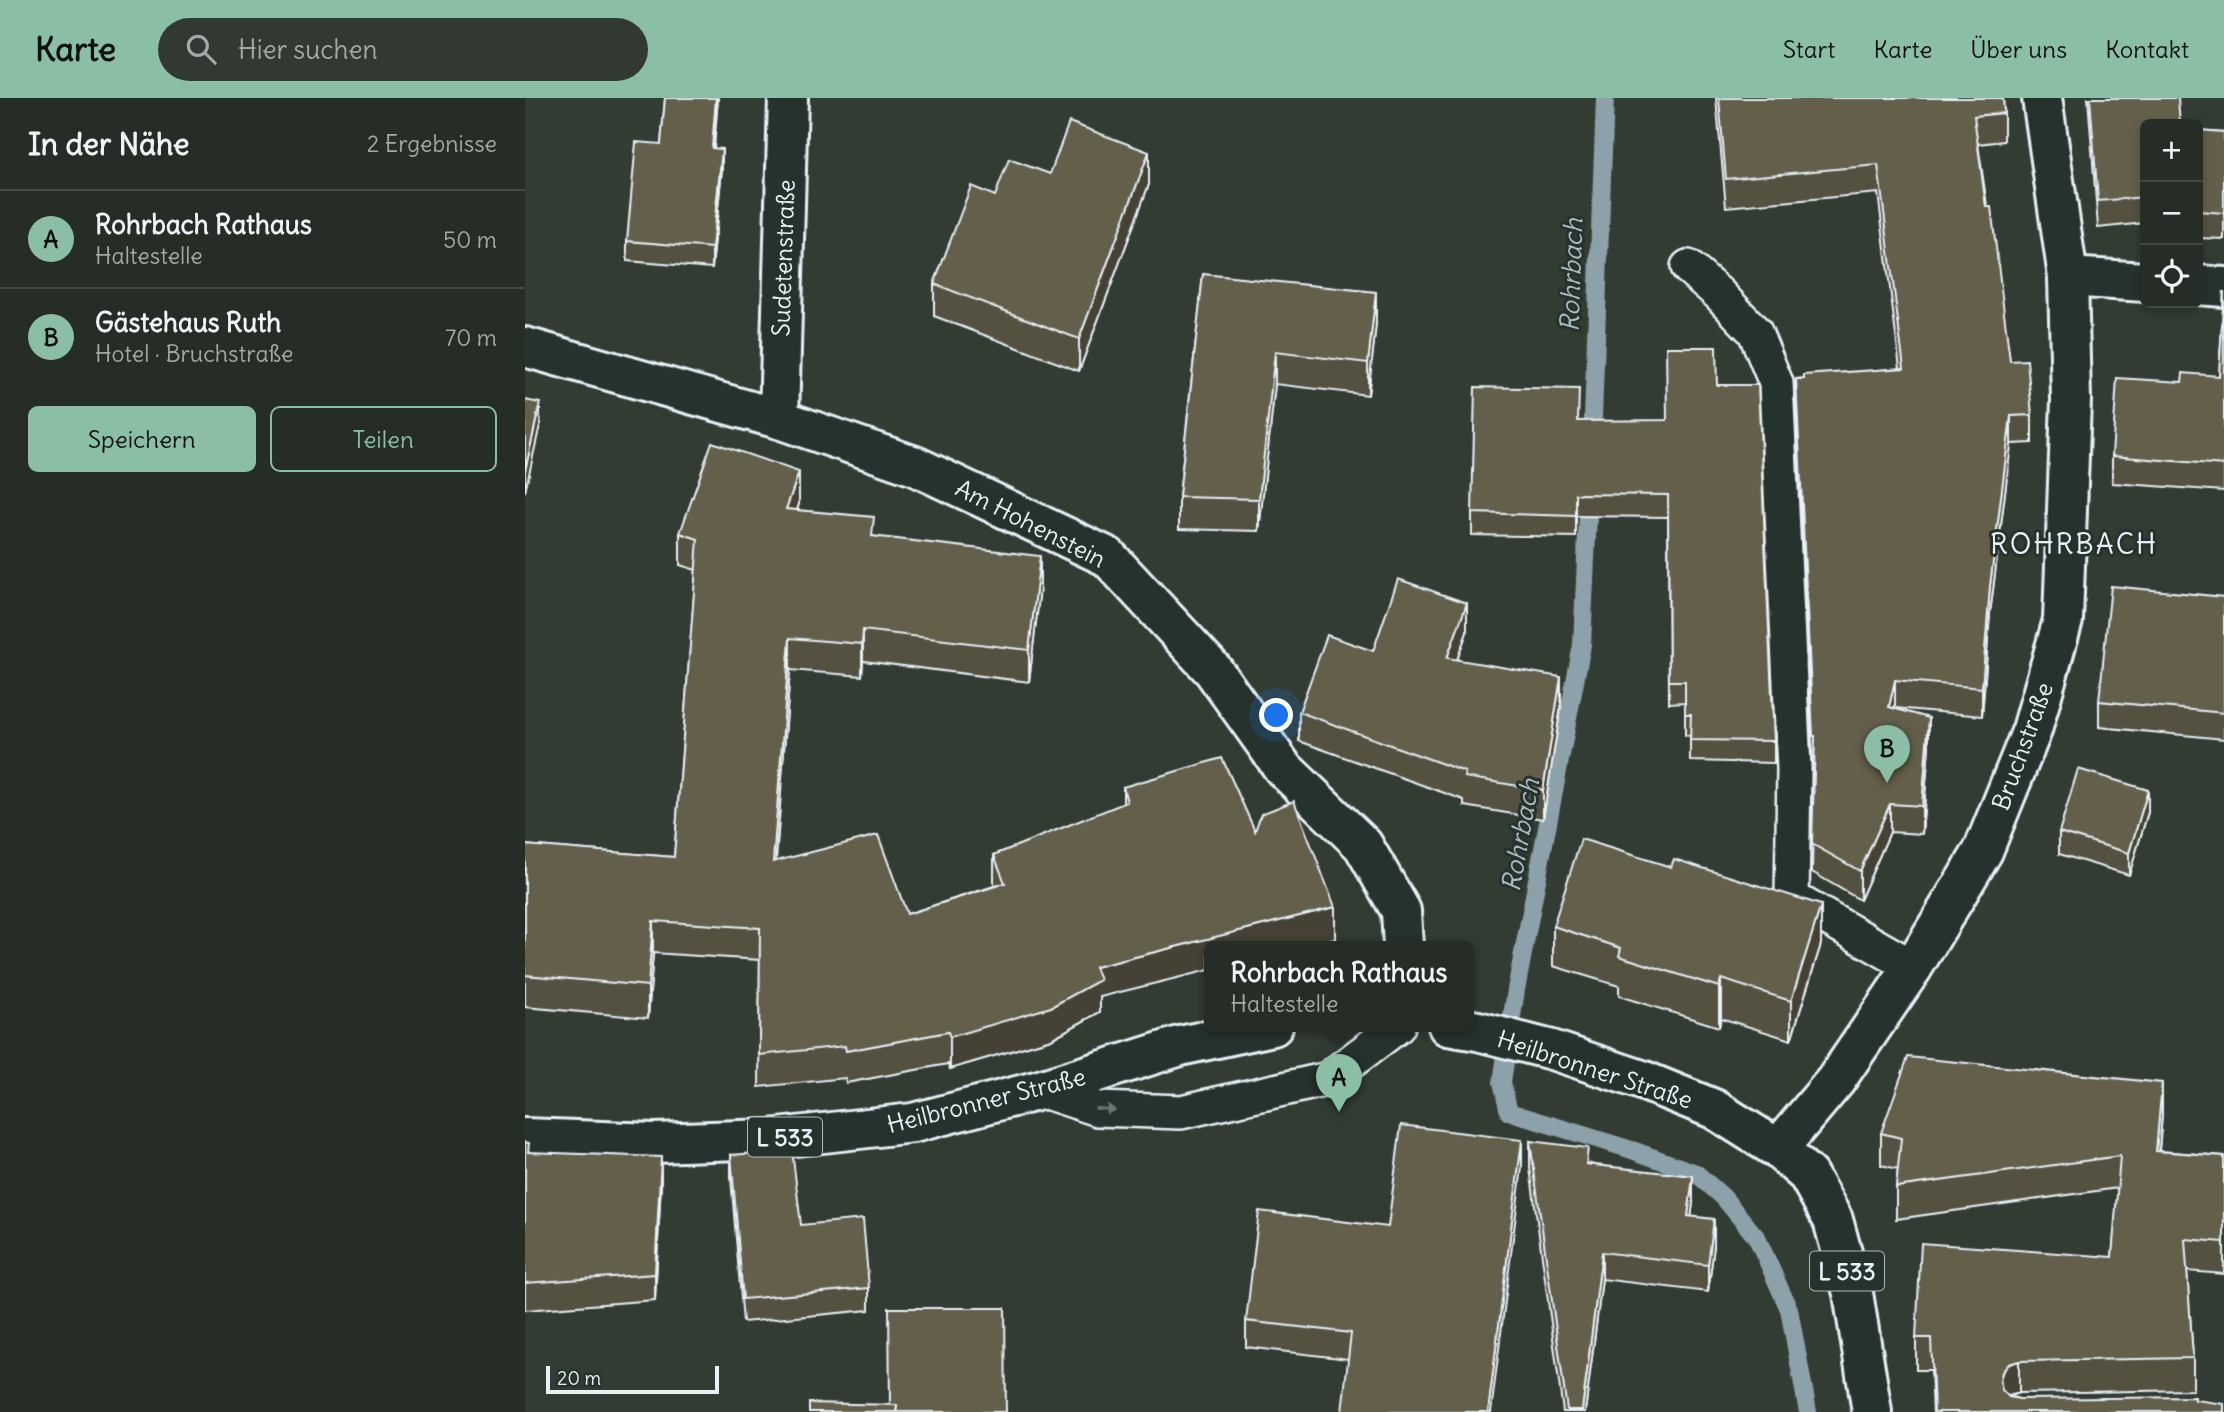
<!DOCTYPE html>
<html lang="de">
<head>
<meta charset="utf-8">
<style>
	body { margin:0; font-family:Delius,sans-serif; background:#323932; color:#f1f3f6 }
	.controls { position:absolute; right:21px; top:21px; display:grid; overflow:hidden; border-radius:10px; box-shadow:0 4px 10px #0003 }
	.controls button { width:63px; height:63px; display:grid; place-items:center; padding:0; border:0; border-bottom:2px solid #424943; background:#262d26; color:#f1f3f6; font:35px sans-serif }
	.scale { position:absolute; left:21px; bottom:18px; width:173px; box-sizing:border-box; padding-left:7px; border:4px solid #e8f1f8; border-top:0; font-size:19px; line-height:24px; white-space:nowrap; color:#e8f1f8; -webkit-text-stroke:5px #26332d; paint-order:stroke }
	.you { position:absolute; left:752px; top:618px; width:24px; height:24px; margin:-18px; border:5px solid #fff; border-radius:50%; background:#1a73e8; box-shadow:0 0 0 10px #1a73e833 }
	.badge { display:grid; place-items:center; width:46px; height:46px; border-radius:50%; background:#8abfa5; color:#111; font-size:23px; font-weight:700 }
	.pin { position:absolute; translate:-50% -58px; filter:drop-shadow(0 2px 4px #0008) }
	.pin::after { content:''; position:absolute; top:37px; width:24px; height:21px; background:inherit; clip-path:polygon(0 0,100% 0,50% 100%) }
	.popup { position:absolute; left:679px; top:843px; width:270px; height:91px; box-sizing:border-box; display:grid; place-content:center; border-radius:10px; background:#262d26; filter:drop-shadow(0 2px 5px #0005); font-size:23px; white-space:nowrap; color:#a4a8a7 }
	.popup b { font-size:26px; color:#f1f3f6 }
	.popup::after { content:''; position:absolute; left:50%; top:100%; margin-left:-14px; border:14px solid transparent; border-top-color:#262d26 }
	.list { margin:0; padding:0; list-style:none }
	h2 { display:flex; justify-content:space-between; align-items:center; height:91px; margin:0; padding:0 28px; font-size:30px }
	h2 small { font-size:23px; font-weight:400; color:#a4a8a7 }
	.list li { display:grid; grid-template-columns:46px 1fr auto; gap:21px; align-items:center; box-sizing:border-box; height:98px; padding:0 28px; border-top:2px solid #424943 }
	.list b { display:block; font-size:26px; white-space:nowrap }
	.list p { margin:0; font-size:23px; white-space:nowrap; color:#a4a8a7 }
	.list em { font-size:23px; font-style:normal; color:#a4a8a7 }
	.actions { display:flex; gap:14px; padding:21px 28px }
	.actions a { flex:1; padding:16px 0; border:2px solid #8abfa5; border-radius:10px; text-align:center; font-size:24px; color:#8abfa5 }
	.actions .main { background:#8abfa5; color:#111 }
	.icon { flex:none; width:38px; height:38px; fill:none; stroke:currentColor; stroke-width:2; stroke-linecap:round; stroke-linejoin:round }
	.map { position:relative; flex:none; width:1699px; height:1314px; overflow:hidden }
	header { display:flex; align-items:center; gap:42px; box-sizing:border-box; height:98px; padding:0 35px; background:#8abfa5; color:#111 }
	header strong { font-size:33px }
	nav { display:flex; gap:38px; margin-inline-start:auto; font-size:24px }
	.search { width:490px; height:63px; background:#323932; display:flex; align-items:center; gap:18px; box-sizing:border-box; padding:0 24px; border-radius:38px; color:#a4a8a7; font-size:26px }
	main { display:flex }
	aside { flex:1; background:#262d26 }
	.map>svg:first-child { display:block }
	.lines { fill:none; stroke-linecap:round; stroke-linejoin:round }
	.stream { stroke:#8ca1a9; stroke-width:18 }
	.service-casing { stroke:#e8f1f8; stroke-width:38 }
	.minor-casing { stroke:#e8f1f8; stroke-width:44 }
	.primary-casing { stroke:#e8f1f8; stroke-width:44 }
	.service { stroke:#26332d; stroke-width:33 }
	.minor { stroke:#26332d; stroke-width:38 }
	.primary { stroke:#26332d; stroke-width:38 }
	.wall { fill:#555141; stroke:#e8f1f8; stroke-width:2 }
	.shaded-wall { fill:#454235; stroke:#e8f1f8; stroke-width:2 }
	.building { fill:#635e4c; stroke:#e8f1f8; stroke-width:2 }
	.oneway { fill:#6a7674 }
	.labels { text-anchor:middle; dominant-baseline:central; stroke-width:6; stroke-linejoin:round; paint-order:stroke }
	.shield { fill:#26332d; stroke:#aeb8bb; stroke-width:2 }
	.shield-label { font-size:23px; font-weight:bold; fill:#e8f1f8 }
	.street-label { font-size:24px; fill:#e8f1f8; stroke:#26332d }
	.water-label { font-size:26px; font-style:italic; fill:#abbcc4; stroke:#26332d }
	.quarter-label { font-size:28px; letter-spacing:2px; fill:#e8f1f8; stroke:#26332d }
</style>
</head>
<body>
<header>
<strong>Karte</strong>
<div class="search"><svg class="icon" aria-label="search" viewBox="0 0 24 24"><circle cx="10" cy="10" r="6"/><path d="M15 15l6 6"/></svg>Hier suchen</div>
<nav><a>Start</a><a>Karte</a><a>Über uns</a><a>Kontakt</a></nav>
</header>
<main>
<aside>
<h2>In der Nähe<small>2 Ergebnisse</small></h2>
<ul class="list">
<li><span class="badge">A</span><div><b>Rohrbach Rathaus</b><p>Haltestelle</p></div><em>50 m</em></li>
<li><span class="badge">B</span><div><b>Gästehaus Ruth</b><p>Hotel · Bruchstraße</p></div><em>70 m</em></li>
</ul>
<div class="actions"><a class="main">Speichern</a><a>Teilen</a></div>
</aside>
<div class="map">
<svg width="1699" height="1314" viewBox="0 0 1699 1314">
	<rect width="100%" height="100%" fill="#323c33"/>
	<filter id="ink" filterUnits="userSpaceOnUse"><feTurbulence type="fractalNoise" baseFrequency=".0143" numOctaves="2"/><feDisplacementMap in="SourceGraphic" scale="14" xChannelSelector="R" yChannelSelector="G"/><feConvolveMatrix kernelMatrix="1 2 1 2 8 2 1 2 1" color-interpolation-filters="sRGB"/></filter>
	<g filter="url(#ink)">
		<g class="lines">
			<g class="stream">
				<polyline points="1067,346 1080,0"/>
				<polyline points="1064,395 1057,547 991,892 977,984 984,1014 1107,1052 1171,1075 1198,1099 1232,1140 1264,1211 1283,1314"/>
			</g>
			<g class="service-casing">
				<g id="service">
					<polyline points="1163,169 1194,196 1230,234 1251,285 1269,671 1267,800 1388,869"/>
					<polyline points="515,992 573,1011 656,1014 803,981 873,928"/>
				</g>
			</g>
			<g class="minor-casing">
				<g id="minor">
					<polyline points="1543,179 1620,184"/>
					<polyline points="1673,187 1699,189"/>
					<polyline points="0,249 254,321 390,368 583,459 688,572 758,670 838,747 876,813 878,848"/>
					<polyline points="254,321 263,0"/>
					<polyline points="1253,1051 1311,982 1388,869 1458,753 1507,632 1538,522 1546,302 1543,179 1517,0"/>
				</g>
			</g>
			<g class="primary-casing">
				<g id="primary">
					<polyline points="923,928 953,933 1027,952 1117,982 1189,1011 1253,1051 1283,1077 1308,1122 1328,1195 1347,1314"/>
					<polyline points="0,1040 129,1045 244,1041 388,1025 515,992 655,948 748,928"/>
				</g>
			</g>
			<use href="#service" class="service"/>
			<use href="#minor" class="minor"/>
			<use href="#primary" class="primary"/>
		</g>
		<g class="wall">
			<polygon points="140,0 193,0 189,50 197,71 187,170 102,163 102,143 136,46"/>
			<polygon points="1191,0 1478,0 1479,15 1479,43 1453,46 1485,263 1507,317 1507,345 1486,346 1465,516 1457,618 1370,610 1404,648 1397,736 1365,734 1335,802 1287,774 1289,666 1288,666 1271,309 1271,281 1375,270 1353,95 1201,109"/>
			<polygon points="1563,0 1653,0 1620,26 1620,125 1573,130"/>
			<polygon points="1673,32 1699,34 1699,141 1673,140"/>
			<polygon points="525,76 624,86 554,273 409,218 409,186 470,98"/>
			<polygon points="678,176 851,226 843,297 750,286 734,433 654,431 654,399"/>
			<polygon points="1699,193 1699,393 1587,385 1587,358 1657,284 1694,278"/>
			<polygon points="1192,287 1249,643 1249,665 1165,663 1165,638 1160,637 1160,604 1144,605 1143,419 1051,418 1051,439 947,437 947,415 1142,322"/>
			<polygon points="274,406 272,412 349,439 515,490 504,584 338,563 337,578 265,572 251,763 382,816 469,788 469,757 598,706 598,689 730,733 810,841 782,848 684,848 575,899 575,914 526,941 425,971 423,966 321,985 320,980 234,989 235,862 128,855 123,920 0,909 0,747 149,759 171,472 155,467 155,435"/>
			<polygon points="1699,499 1699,641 1574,629 1574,603"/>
			<polygon points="942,534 932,562 1036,608 1018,721 939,708 939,702 774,643 774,614 848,553"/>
			<polygon points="1623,714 1604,777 1534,756 1534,734"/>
			<polygon points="1146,769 1296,846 1266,942 1196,920 1194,929 1094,898 1094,888 1028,868 1028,828"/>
			<polygon points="1637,1017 1634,1053 1699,1058 1699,1176 1662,1173 1668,1260 1668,1292 1494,1295 1483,1298 1494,1301 1670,1302 1699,1314 1408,1314 1406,1272 1391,1272 1391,1240 1587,1159 1593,1090 1371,1121 1371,1089 1373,1071 1356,1067 1356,1035"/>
			<polygon points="1005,1043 1168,1105 1166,1119 1189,1148 1183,1194 1077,1181 1060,1314 1038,1314 1005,1070"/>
			<polygon points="0,1044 4,1054 136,1085 130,1202 0,1212"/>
			<polygon points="206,1057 276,1127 344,1190 344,1212 218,1224 206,1080"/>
			<polygon points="997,1069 823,1261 721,1249 721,1223 863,1129"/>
		</g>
		<g class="shaded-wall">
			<polygon points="191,0 193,0 187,70 187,50"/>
			<polygon points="197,51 197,71 187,170 187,150"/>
			<polygon points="624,54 624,86 554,273 554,241"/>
			<polygon points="851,194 851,226 843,297 843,265"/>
			<polygon points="750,254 750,286 734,433 734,401"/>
			<polygon points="15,305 15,327 0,394 0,373"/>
			<polygon points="1486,318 1486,346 1465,516 1457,618 1457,590 1465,488"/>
			<polygon points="274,374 274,406 261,443 261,411"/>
			<polygon points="515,458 515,490 504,584 504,552"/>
			<polygon points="942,505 942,534 922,589 922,560"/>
			<polygon points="338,532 338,563 337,578 337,546"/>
			<polygon points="265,540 265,572 248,795 248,764"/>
			<polygon points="1036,579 1036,608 1018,721 1018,692"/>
			<polygon points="1370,582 1370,610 1364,609"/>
			<polygon points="1404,620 1404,648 1397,736 1397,708"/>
			<polygon points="1623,692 1623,714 1604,777 1604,755"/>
			<polygon points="1365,706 1365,734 1335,802 1335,773"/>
			<polygon points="1296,807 1296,846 1266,942 1266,903"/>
			<polygon points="810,809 810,841 782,848 684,848 684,872 575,899 575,914 526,941 425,971 425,939 570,869"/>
			<polygon points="128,823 128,855 123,920 123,888"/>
			<polygon points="1196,881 1196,920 1194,929 1194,889"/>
			<polygon points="1637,985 1637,1017 1631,1084 1631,1053"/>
			<polygon points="997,1042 997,1069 966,1314 963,1314"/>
			<polygon points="136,1059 136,1085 130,1202 130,1176"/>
			<polygon points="1168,1078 1168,1105 1163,1145 1163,1118"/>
			<polygon points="1189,1121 1189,1148 1183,1194 1183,1167"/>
			<polygon points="1077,1154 1077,1181 1060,1314 1057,1314"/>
			<polygon points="1494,1263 1494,1295 1484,1298 1477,1305 1475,1283 1477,1274 1484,1266"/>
		</g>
		<g class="building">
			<polygon points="140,0 191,0 187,50 197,51 187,150 102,143 111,44 136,46"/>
			<polygon points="1194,0 1478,0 1479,15 1449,18 1461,109 1466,109 1485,263 1502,262 1507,317 1486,318 1465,488 1457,590 1370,582 1364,609 1404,620 1397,708 1365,706 1335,773 1287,746 1290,638 1288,638 1271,281 1279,281 1279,277 1379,270 1353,67 1201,81"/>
			<polygon points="1565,0 1653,0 1655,26 1620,26 1620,99 1573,103"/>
			<polygon points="544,24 624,54 554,241 409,186 446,88 470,98 484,61 525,76"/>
			<polygon points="1673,32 1699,34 1699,115 1673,113"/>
			<polygon points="678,176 851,194 843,265 750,254 734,401 654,399"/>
			<polygon points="1699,193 1699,367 1587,358 1592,280 1657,284 1658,275 1694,278"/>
			<polygon points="1141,249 1191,249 1192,287 1233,287 1249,643 1165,642 1166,616 1160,616 1160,583 1144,583 1143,397 1051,396 1051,418 947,415 950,289 1054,291 1053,323 1142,322"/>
			<polygon points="0,302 15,305 0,373"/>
			<polygon points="187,344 274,374 261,411 349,419 347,438 515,458 504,552 338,532 337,546 265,540 248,764 353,737 382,816 480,785 469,757 602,704 598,689 697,660 730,733 736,716 769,703 810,809 570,869 575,882 526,909 425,939 423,934 321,953 320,948 234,957 235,830 128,823 123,888 0,877 0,747 149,759 173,441 155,435"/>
			<polygon points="873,481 942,505 922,560 1036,579 1018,692 939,679 940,674 774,614 802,537 848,553"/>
			<polygon points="1586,488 1699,499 1699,615 1574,603"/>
			<polygon points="1553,671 1623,692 1604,755 1534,734"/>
			<polygon points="1056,741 1146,769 1149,761 1296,807 1266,903 1196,881 1194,889 1094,858 1096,850 1028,828"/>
			<polygon points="1383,959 1637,985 1631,1053 1699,1058 1699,1144 1660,1141 1668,1260 1494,1263 1484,1266 1477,1274 1475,1283 1477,1292 1484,1299 1494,1301 1670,1299 1670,1302 1699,1306 1699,1314 1409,1314 1406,1240 1391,1240 1396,1145 1587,1159 1595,1058 1371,1089 1376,1040 1356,1035"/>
			<polygon points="876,1027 997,1042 963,1314 817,1314 826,1235 721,1223 734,1113 863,1129"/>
			<polygon points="1005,1043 1063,1050 1061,1066 1168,1078 1163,1118 1189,1121 1183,1167 1077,1154 1057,1312 1042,1312"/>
			<polygon points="0,1044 4,1045 3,1054 136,1059 130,1176 0,1185"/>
			<polygon points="267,1052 276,1127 338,1121 344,1190 218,1201 206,1057"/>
			<polygon points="364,1210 480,1210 481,1314 371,1314 372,1307 365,1307"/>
			<polygon points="284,1305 372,1307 371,1314 284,1314"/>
		</g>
		<defs><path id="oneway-solid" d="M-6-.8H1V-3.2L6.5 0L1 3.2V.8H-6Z" transform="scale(1.75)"/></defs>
		<use class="oneway" href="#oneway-solid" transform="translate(580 1011) rotate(5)"/>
	</g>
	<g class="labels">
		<g class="shield">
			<rect x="223" y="1019.5" width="74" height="39" rx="5"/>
			<rect x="1285" y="1153.5" width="74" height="39" rx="5"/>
		</g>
		<g class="shield-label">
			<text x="260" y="1039">L 533</text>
			<text x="1322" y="1173">L 533</text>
		</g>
		<g class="street-label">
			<text transform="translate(258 160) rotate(-88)">Sudetenstraße</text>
			<text transform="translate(506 425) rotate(27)">Am Hohenstein</text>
			<text transform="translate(1497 648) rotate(-70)">Bruchstraße</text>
			<text transform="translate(1070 971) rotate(18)">Heilbronner Straße</text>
			<text transform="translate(461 1002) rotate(-14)">Heilbronner Straße</text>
		</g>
		<g class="water-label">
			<text transform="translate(1046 177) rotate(-88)">Rohrbach</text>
			<text transform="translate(995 737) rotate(-80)">Rohrbach</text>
		</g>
		<g class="quarter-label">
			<text x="1549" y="446">ROHRBACH</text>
		</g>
	</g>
</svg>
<div class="controls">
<button>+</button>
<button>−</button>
<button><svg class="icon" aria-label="locate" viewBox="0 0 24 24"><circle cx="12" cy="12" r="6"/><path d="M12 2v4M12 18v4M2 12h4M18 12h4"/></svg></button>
</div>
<div class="scale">20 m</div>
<div class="you"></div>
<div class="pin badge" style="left:814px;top:1014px">A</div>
<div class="popup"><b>Rohrbach Rathaus</b>Haltestelle</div>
<div class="pin badge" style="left:1362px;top:685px">B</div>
</div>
</main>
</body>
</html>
